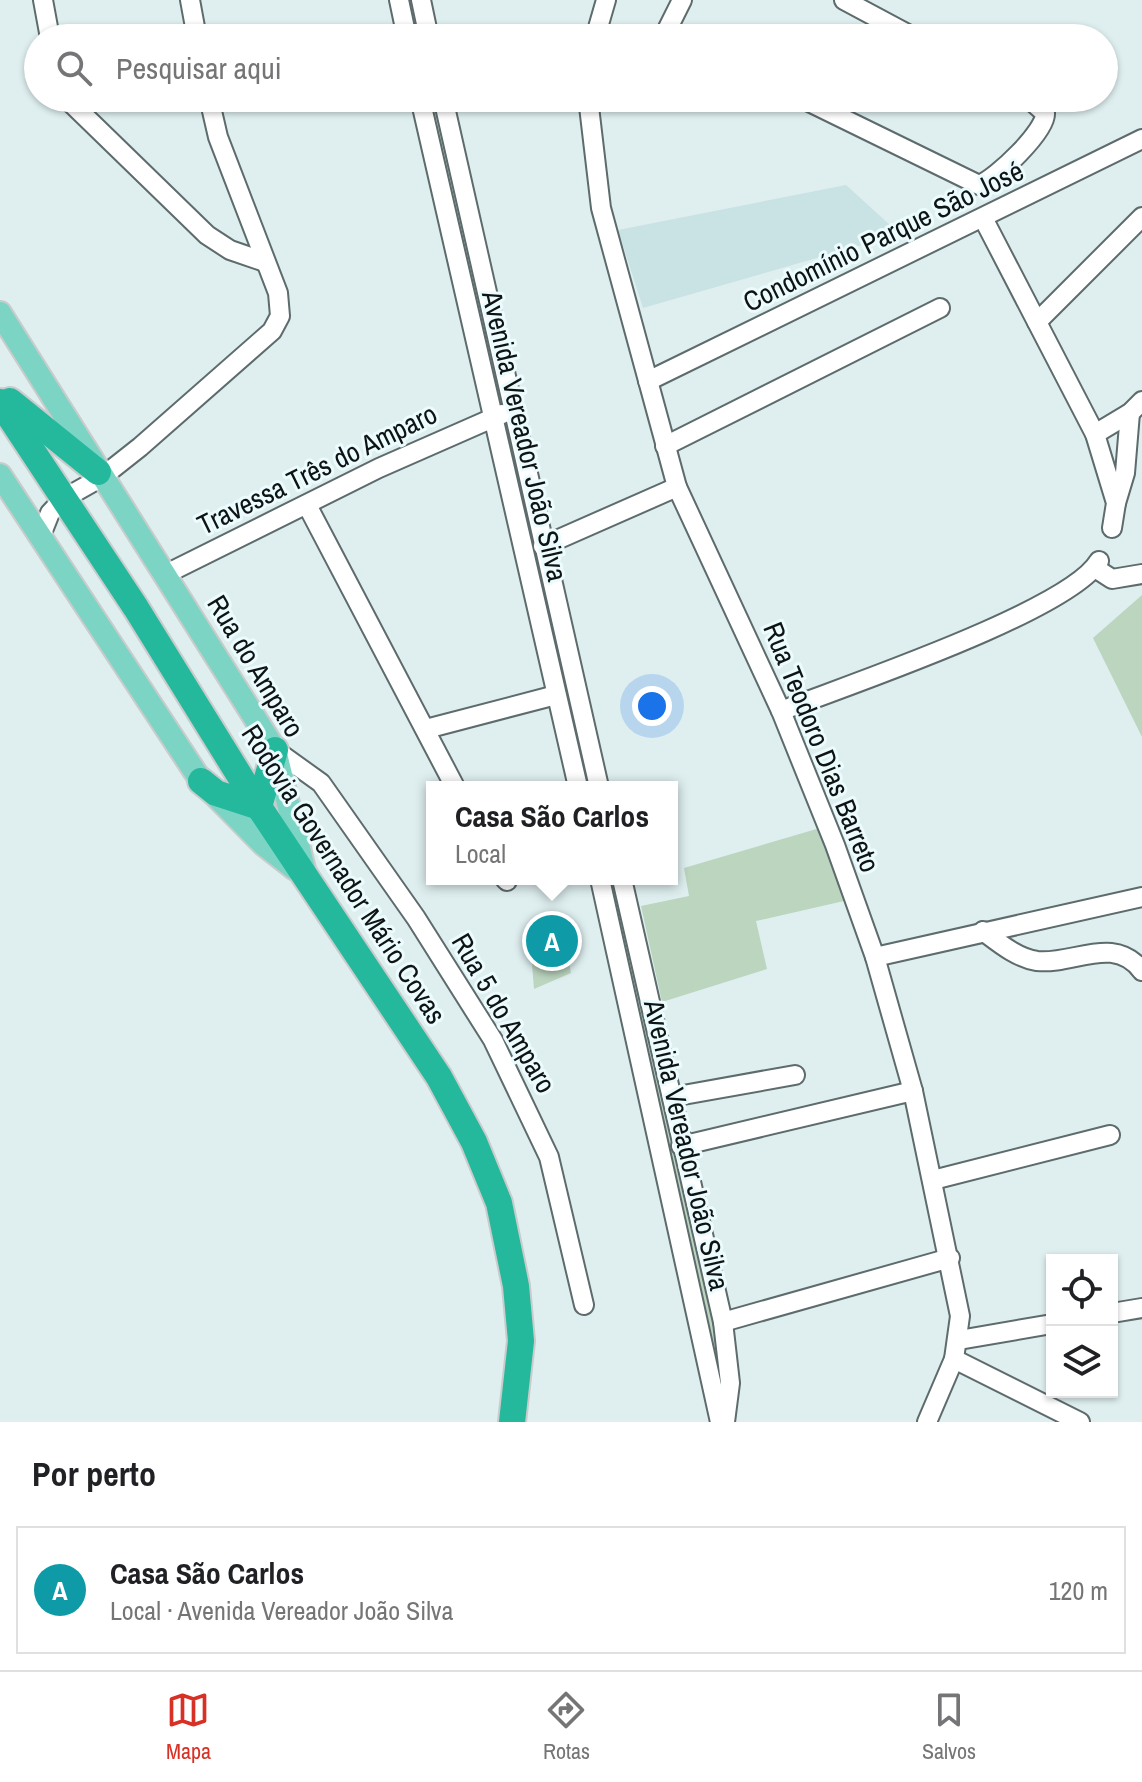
<!DOCTYPE html>
<html lang="pt">
<head>
<meta charset="utf-8">
<style>
	body { margin:0; font-family:"Archivo Narrow",sans-serif; background:#f2f2f2; color:#202124 }
	.controls { position:absolute; right:24px; bottom:24px; display:grid; overflow:hidden; border-radius:0px; box-shadow:0 2px 6px #0004 }
	.controls button { width:72px; height:72px; display:grid; place-items:center; padding:0; border:0; border-bottom:2px solid #e0e0e0; background:#fff; color:#202124; font:40px sans-serif }
	.you { position:absolute; left:652px; top:706px; width:28px; height:28px; margin:-20px; border:6px solid #fff; border-radius:50%; background:#1a73e8; box-shadow:0 0 0 12px #1a73e833 }
	.badge { display:grid; place-items:center; width:52px; height:52px; border-radius:50%; background:#d93025; color:#fff; font-size:26px; font-weight:700 }
	.pin { position:absolute; translate:-50% -50%; border:4px solid #fff; box-shadow:0 2px 8px #0006 }
	.popup { position:absolute; left:426px; top:781px; width:252px; height:104px; box-sizing:border-box; display:grid; place-content:center; border-radius:0px; background:#fff; filter:drop-shadow(0 2px 6px #0005); font-size:26px; white-space:nowrap; color:#757577 }
	.popup b { font-size:30px; color:#202124 }
	.popup::after { content:''; position:absolute; left:50%; top:100%; margin-left:-16px; border:16px solid transparent; border-top-color:#fff }
	.list { margin:0; padding:0; list-style:none }
	h2 { display:flex; justify-content:space-between; align-items:center; height:104px; margin:0; padding:0 32px; font-size:34px }
	h2 small { font-size:26px; font-weight:400; color:#757577 }
	.list li { display:grid; grid-template-columns:52px 1fr auto; gap:24px; align-items:center; box-sizing:border-box; height:128px; margin:0 16px 16px; padding:0 16px; border:2px solid #e0e0e0; border-radius:0px }
	.list b { display:block; font-size:30px; white-space:nowrap }
	.list p { margin:0; font-size:26px; white-space:nowrap; color:#757577 }
	.list em { font-size:26px; font-style:normal; color:#757577 }
	.icon { flex:none; width:44px; height:44px; fill:none; stroke:currentColor; stroke-width:2; stroke-linecap:round; stroke-linejoin:round }
	.map { position:relative; flex:none; width:1142px; height:1422px; overflow:hidden }
	.search { position:absolute; background:#fff; box-shadow:0 2px 6px #0004; left:24px; right:24px; top:24px; height:88px; display:flex; align-items:center; gap:20px; box-sizing:border-box; padding:0 28px; border-radius:44px; color:#757577; font-size:30px }
	.sheet { height:248px; background:#fff }
	nav { display:flex; justify-content:space-around; align-items:center; box-sizing:border-box; height:112px; border-top:2px solid #e0e0e0; background:#fff; font-size:22px; color:#757577 }
	nav a { display:grid; justify-items:center; gap:4px }
	nav .on { color:#d93025 }
	.map>svg:first-child { display:block }
	.built { fill:#c9e2e4 }
	.green { fill:#bbd5bf }
	.lines { fill:none; stroke-linecap:round; stroke-linejoin:round }
	.minor-casing { stroke:#5d6b6d; stroke-width:22 }
	.major-casing { stroke:#cacbcb; stroke-width:26 }
	.highway-casing { stroke:#cacbcb; stroke-width:30 }
	.minor { stroke:#fff; stroke-width:18 }
	.major { stroke:#7cd5c4; stroke-width:22 }
	.highway { stroke:#24b99d; stroke-width:26 }
	.labels { text-anchor:middle; dominant-baseline:central; stroke-width:6; stroke-linejoin:round; paint-order:stroke }
	.street-label { font-size:28px; fill:#0e1314; stroke:#ecfcfe }
</style>
</head>
<body>
<div class="map">
<svg width="1142" height="1422" viewBox="0 0 1142 1422">
	<rect width="100%" height="100%" fill="#dfeff0"/>
	<polygon class="built" points="846,185 900,234 643,308 618,230"/>
	<g class="green">
		<polygon points="422,98 438,98 503,392 489,393"/>
		<polygon points="505,409 584,749 568,752 492,410"/>
		<polygon points="1142,595 1142,737 1093,638"/>
		<polygon points="820,828 844,901 756,921 767,969 662,1002 641,906 689,896 684,868"/>
		<polygon points="597,879 615,879 718,1345 716,1357 712,1353"/>
		<polygon points="567,950 571,973 534,989 532,964"/>
	</g>
	<g class="lines">
		<g class="minor-casing">
			<g id="minor">
				<polyline points="43,0 50,38"/>
				<polyline points="190,0 197,38"/>
				<polyline points="399,0 407,38"/>
				<polyline points="421,0 429,38"/>
				<polyline points="844,0 915,38"/>
				<polyline points="595,38 606,0"/>
				<polyline points="663,38 682,0"/>
				<polyline points="66,98 207,235 230,250 265,262"/>
				<polyline points="420,98 578,787"/>
				<polyline points="443,98 599,787"/>
				<polyline points="588,98 601,208 677,487 781,711 835,845 875,957 913,1091 960,1316 954,1359 927,1422"/>
				<path d="M801 98 979 185C996 179 1047 130 1045 113L1028 98"/>
				<polyline points="983,218 1095,434 1116,503 1112,528"/>
				<polyline points="1037,322 1142,217"/>
				<polyline points="648,381 1142,139"/>
				<polyline points="1095,434 1130,413 1142,401"/>
				<polyline points="665,446 940,308"/>
				<polyline points="1116,503 1125,473 1130,413"/>
				<polyline points="307,505 455,787"/>
				<polyline points="40,538 50,513 63,499 102,477 140,447 272,331 280,316 278,293 218,137 209,98"/>
				<polyline points="543,546 677,487"/>
				<polyline points="1095,568 1112,579 1142,574"/>
				<polyline points="166,574 379,468 502,414"/>
				<path d="M781 711C845 686 1069 611 1099 561"/>
				<polyline points="426,729 556,695"/>
				<polyline points="275,750 321,783 416,918 493,1040 549,1157 584,1305"/>
				<polyline points="505,879 507,881"/>
				<polyline points="600,879 720,1422"/>
				<polyline points="622,879 723,1322 730,1383 725,1422"/>
				<path d="M983 931C999 943 1017 958 1037 961 1074 965 1114 934 1142 971"/>
				<polyline points="875,957 1142,897"/>
				<polyline points="672,1097 795,1075"/>
				<polyline points="681,1146 913,1091"/>
				<polyline points="933,1180 1110,1135"/>
				<polyline points="1112,1313 1142,1308"/>
				<polyline points="723,1322 950,1258"/>
				<polyline points="959,1340 1052,1324"/>
				<polyline points="954,1359 1080,1422"/>
			</g>
		</g>
		<g class="major-casing">
			<g id="major">
				<polyline points="0,313 275,750 304,869"/>
				<polyline points="0,475 201,781 263,844 295,869"/>
			</g>
		</g>
		<g class="highway-casing">
			<g id="highway">
				<polyline points="10,401 98,472"/>
				<polyline points="0,402 136,608 259,807 439,1077 474,1142 499,1203 516,1286 521,1341 512,1422"/>
				<polyline points="201,781 216,793 259,807 275,750"/>
			</g>
		</g>
		<use href="#minor" class="minor"/>
		<use href="#major" class="major"/>
		<use href="#highway" class="highway"/>
	</g>
	<g class="labels">
		<g class="street-label">
			<text transform="translate(883 236) rotate(-26)">Condomínio Parque São José</text>
			<text transform="translate(525 436) rotate(77)">Avenida Vereador João Silva</text>
			<text transform="translate(317 469) rotate(-26)">Travessa Três do Amparo</text>
			<text transform="translate(256 666) rotate(59)">Rua do Amparo</text>
			<text transform="translate(822 747) rotate(68)">Rua Teodoro Dias Barreto</text>
			<text transform="translate(344 874) rotate(57)">Rodovia Governador Mário Covas</text>
			<text transform="translate(504 1013) rotate(60)">Rua 5 do Amparo</text>
			<text transform="translate(687 1145) rotate(77)">Avenida Vereador João Silva</text>
		</g>
	</g>
</svg>
<div class="controls">
<button><svg class="icon" aria-label="locate" viewBox="0 0 24 24"><circle cx="12" cy="12" r="6"/><path d="M12 2v4M12 18v4M2 12h4M18 12h4"/></svg></button>
<button><svg class="icon" aria-label="layers" viewBox="0 0 24 24"><path d="M12 4l9 5-9 5-9-5zM3 14l9 5 9-5"/></svg></button>
</div>
<div class="you"></div>
<div class="pin badge" style="left:552px;top:941px;background:#0f9aa8">A</div>
<div class="popup"><b>Casa São Carlos</b>Local</div>
<div class="search"><svg class="icon" aria-label="search" viewBox="0 0 24 24"><circle cx="10" cy="10" r="6"/><path d="M15 15l6 6"/></svg>Pesquisar aqui</div>
</div>
<section class="sheet">
<h2>Por perto<small></small></h2>
<ul class="list">
<li><span class="badge" style="background:#0f9aa8">A</span><div><b>Casa São Carlos</b><p>Local · Avenida Vereador João Silva</p></div><em>120 m</em></li>
</ul>
</section>
<nav>
<a class="on"><svg class="icon" aria-label="map" viewBox="0 0 24 24"><path d="M3 6l6-2 6 2 6-2v14l-6 2-6-2-6 2zM9 4v14M15 6v14"/></svg>Mapa</a>
<a><svg class="icon" aria-label="directions" viewBox="0 0 24 24"><path d="M12 3l9 9-9 9-9-9zM9 14v-3h6M13 9l2 2-2 2"/></svg>Rotas</a>
<a><svg class="icon" aria-label="saved" viewBox="0 0 24 24"><path d="M7 4h10v16l-5-4-5 4z"/></svg>Salvos</a>
</nav>
</body>
</html>
